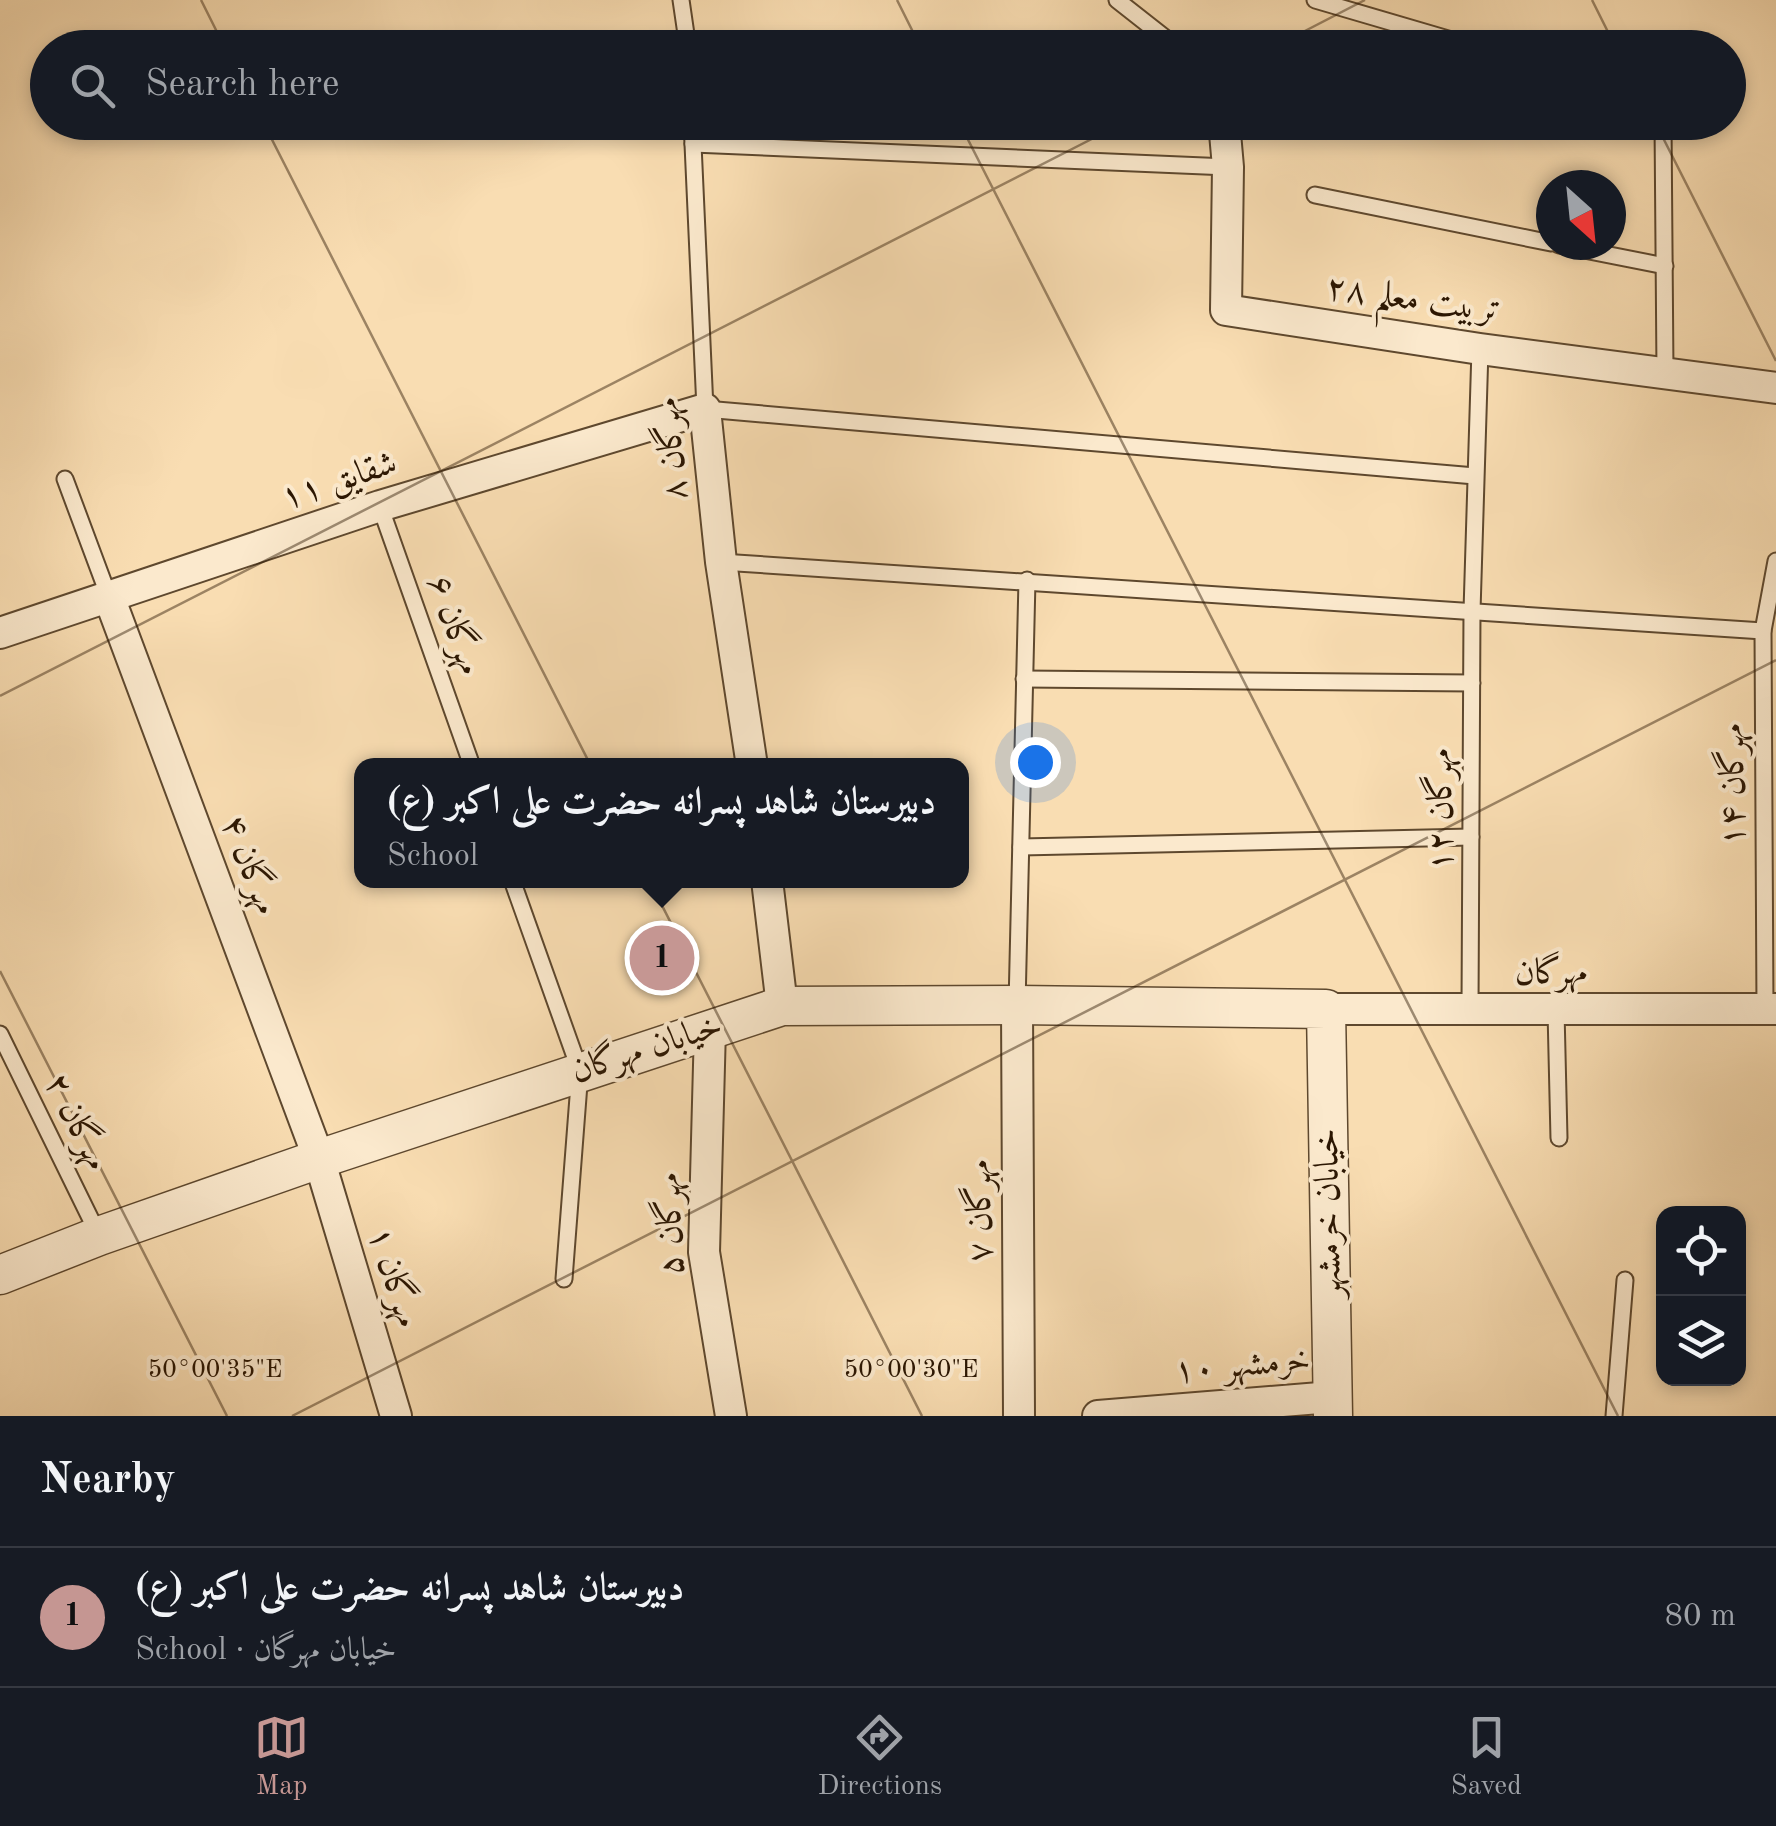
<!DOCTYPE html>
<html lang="en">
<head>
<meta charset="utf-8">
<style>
	body { margin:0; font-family:"Old Standard TT",Amiri,serif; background:#242831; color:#f1f3f6 }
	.controls { position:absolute; right:30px; bottom:30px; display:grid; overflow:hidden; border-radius:20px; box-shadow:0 5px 15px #0003 }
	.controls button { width:90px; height:90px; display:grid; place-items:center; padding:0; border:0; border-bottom:2px solid #363941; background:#171b24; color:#f1f3f6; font:50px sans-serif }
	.compass { position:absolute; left:1536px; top:170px; width:90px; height:90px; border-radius:50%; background:#171b24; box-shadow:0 5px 15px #0003; rotate:153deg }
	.you { position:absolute; left:1035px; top:762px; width:35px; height:35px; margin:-25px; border:8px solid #fff; border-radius:50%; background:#1a73e8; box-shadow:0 0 0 15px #1a73e833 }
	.badge { display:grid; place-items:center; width:65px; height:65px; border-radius:50%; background:#c59692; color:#111; font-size:32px; font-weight:700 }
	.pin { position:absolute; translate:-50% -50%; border:5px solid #fff; box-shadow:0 2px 10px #0006 }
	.popup { position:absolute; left:354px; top:758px; width:615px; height:130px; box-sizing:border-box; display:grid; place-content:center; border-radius:20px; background:#171b24; filter:drop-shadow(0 2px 8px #0005); font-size:32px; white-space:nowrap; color:#9ea1a6 }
	.popup b { font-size:38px; color:#f1f3f6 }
	.popup::after { content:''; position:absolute; left:50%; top:100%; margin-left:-20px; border:20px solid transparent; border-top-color:#171b24 }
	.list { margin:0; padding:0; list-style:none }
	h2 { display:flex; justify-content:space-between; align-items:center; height:130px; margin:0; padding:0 40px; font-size:42px }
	h2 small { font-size:32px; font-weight:400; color:#9ea1a6 }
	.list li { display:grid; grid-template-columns:65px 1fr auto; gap:30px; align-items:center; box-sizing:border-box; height:140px; padding:0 40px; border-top:2px solid #363941 }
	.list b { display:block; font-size:38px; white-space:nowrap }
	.list p { margin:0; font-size:32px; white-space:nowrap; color:#9ea1a6 }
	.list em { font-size:32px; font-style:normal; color:#9ea1a6 }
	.icon { flex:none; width:55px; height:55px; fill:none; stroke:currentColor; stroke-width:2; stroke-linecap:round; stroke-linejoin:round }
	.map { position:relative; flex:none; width:1776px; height:1416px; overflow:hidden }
	.search { position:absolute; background:#171b24; box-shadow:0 5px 15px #0003; left:30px; right:30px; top:30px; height:110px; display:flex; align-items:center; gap:25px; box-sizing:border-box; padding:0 35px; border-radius:55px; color:#9ea1a6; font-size:38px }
	.sheet { height:270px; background:#171b24 }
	nav { display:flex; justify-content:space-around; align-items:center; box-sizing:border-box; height:140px; border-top:2px solid #363941; background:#171b24; font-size:28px; color:#9ea1a6 }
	nav a { display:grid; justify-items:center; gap:5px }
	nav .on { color:#c59692 }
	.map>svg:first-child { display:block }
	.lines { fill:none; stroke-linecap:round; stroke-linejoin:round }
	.service-casing { stroke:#5e482e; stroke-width:19 }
	.minor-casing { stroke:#5e482e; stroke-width:34 }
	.tertiary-casing { stroke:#5e482e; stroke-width:41 }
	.service { stroke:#fbe9cd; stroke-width:15 }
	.minor { stroke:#fbe9cd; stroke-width:30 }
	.tertiary { stroke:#fbe9cd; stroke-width:38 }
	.ticks { fill:none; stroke:#2b1602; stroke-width:2.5; stroke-opacity:0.45 }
	.labels { text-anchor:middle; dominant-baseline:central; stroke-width:8; stroke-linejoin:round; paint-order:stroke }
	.street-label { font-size:35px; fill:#2b1602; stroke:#fbe9cd }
	.ticks-label { font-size:25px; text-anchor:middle; fill:#2b1602; stroke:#fbe9cd; stroke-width:8; stroke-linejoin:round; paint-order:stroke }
</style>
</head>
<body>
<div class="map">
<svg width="1776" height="1416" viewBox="0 0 1776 1416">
	<rect width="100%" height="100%" fill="#f9ddb2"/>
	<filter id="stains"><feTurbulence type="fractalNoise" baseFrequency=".002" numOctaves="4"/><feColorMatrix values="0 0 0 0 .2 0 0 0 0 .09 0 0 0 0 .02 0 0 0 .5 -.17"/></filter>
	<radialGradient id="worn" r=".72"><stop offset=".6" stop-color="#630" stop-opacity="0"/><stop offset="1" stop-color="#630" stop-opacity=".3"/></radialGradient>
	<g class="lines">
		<g class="service-casing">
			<g id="service">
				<polyline points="681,0 688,48"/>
				<polyline points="1117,0 1178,48"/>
				<polyline points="1315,0 1479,48"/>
				<polyline points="692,122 705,409 1475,476"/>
				<polyline points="1663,122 1665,372"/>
				<polyline points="693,144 1228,167"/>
				<polyline points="1315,195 1551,243"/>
				<polyline points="1559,245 1665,266"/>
				<polyline points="65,479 109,597"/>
				<polyline points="380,506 472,766"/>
				<polyline points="721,562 1763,631"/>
				<polyline points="1024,679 1472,683"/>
				<polyline points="1021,847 1471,837"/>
				<polyline points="512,880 580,1071 564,1279"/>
				<polyline points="1017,1005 1027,580"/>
				<polyline points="1470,1009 1472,611 1480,349"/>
				<polyline points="1765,1009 1763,631 1776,561"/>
				<polyline points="1556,1011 1559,1138"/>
				<polyline points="0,1034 99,1236"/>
				<polyline points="1614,1416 1625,1280"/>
			</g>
		</g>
		<g class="minor-casing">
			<g id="minor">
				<polyline points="1224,122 1228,167 1226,310 1480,349 1776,388"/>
				<polyline points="109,597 319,1159 396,1416"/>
				<polyline points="0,633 380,506 705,409 721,562 752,766"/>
				<polyline points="767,880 782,1006"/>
				<polyline points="1017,1005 1019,1416"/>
				<polyline points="1326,1009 1776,1009"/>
				<polyline points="710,1028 704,1252 731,1416"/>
				<polyline points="1098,1416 1332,1397"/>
			</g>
		</g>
		<g class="tertiary-casing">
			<polyline id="tertiary" points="0,1275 99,1236 319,1159 782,1006 1017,1005 1326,1009 1333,1416"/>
		</g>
		<use href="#service" class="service"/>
		<use href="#minor" class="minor"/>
		<use href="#tertiary" class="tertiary"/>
	</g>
	<path class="ticks" d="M201 0 225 48M897 0 921 48M1592 0 1616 48M1272 48 1365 0M263 122 922 1416M959 122 1618 1416M1655 122 1776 361M0 696 1125 122M0 971 227 1416M292 1416 1776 660"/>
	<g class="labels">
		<g class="street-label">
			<text transform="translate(1413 300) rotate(8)">تربیت معلم ۲۸</text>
			<text transform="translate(672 449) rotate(-95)">مهرگان ۸</text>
			<text transform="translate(339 481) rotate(-18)">شقایق ۱۱</text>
			<text transform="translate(454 625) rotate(71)">مهرگان ۶</text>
			<text transform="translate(1733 785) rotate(-90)">مهرگان ۱۴</text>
			<text transform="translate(1441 810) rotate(-90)">مهرگان ۱۲</text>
			<text transform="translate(249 865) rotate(69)">مهرگان ۴</text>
			<text x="1551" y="973">مهرگان</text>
			<text transform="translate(647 1049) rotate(-18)">خیابان مهرگان</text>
			<text transform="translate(76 1122) rotate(64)">مهرگان ۲</text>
			<text transform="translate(980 1211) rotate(-90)">مهرگان ۷</text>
			<text transform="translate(1329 1213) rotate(-91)">خیابان خرمشهر</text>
			<text transform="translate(671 1224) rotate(-92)">مهرگان ۵</text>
			<text transform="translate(393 1277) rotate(73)">مهرگان ۱</text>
			<text transform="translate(1242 1366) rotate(-5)">خرمشهر ۱۰</text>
		</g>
	</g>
	<g class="ticks-label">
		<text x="215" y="1377">50°00'35"E</text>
		<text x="911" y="1377">50°00'30"E</text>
	</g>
	<rect width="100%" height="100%" filter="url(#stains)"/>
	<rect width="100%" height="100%" fill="url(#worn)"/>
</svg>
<div class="controls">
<button><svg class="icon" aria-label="locate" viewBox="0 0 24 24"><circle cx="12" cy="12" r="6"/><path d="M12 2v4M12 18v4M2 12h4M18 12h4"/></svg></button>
<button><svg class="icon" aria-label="layers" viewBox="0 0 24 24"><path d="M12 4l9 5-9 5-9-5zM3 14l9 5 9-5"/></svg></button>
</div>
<svg class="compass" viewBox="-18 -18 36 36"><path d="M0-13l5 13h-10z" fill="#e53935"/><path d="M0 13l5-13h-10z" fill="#9ea1a6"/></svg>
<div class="you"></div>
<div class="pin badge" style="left:662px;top:958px">1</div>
<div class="popup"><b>دبیرستان شاهد پسرانه حضرت علی اکبر (ع)</b>School</div>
<div class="search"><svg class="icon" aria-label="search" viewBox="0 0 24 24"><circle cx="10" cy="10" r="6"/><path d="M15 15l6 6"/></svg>Search here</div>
</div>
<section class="sheet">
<h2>Nearby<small></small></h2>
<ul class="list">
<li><span class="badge">1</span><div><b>دبیرستان شاهد پسرانه حضرت علی اکبر (ع)</b><p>School · خیابان مهرگان</p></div><em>80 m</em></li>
</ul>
</section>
<nav>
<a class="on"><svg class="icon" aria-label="map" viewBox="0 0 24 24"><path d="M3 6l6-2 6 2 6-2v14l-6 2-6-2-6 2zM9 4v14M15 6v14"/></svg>Map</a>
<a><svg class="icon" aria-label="directions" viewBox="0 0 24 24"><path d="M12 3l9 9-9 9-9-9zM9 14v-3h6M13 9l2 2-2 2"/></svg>Directions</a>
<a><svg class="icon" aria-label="saved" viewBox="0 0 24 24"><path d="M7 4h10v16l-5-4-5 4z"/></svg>Saved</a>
</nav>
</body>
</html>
